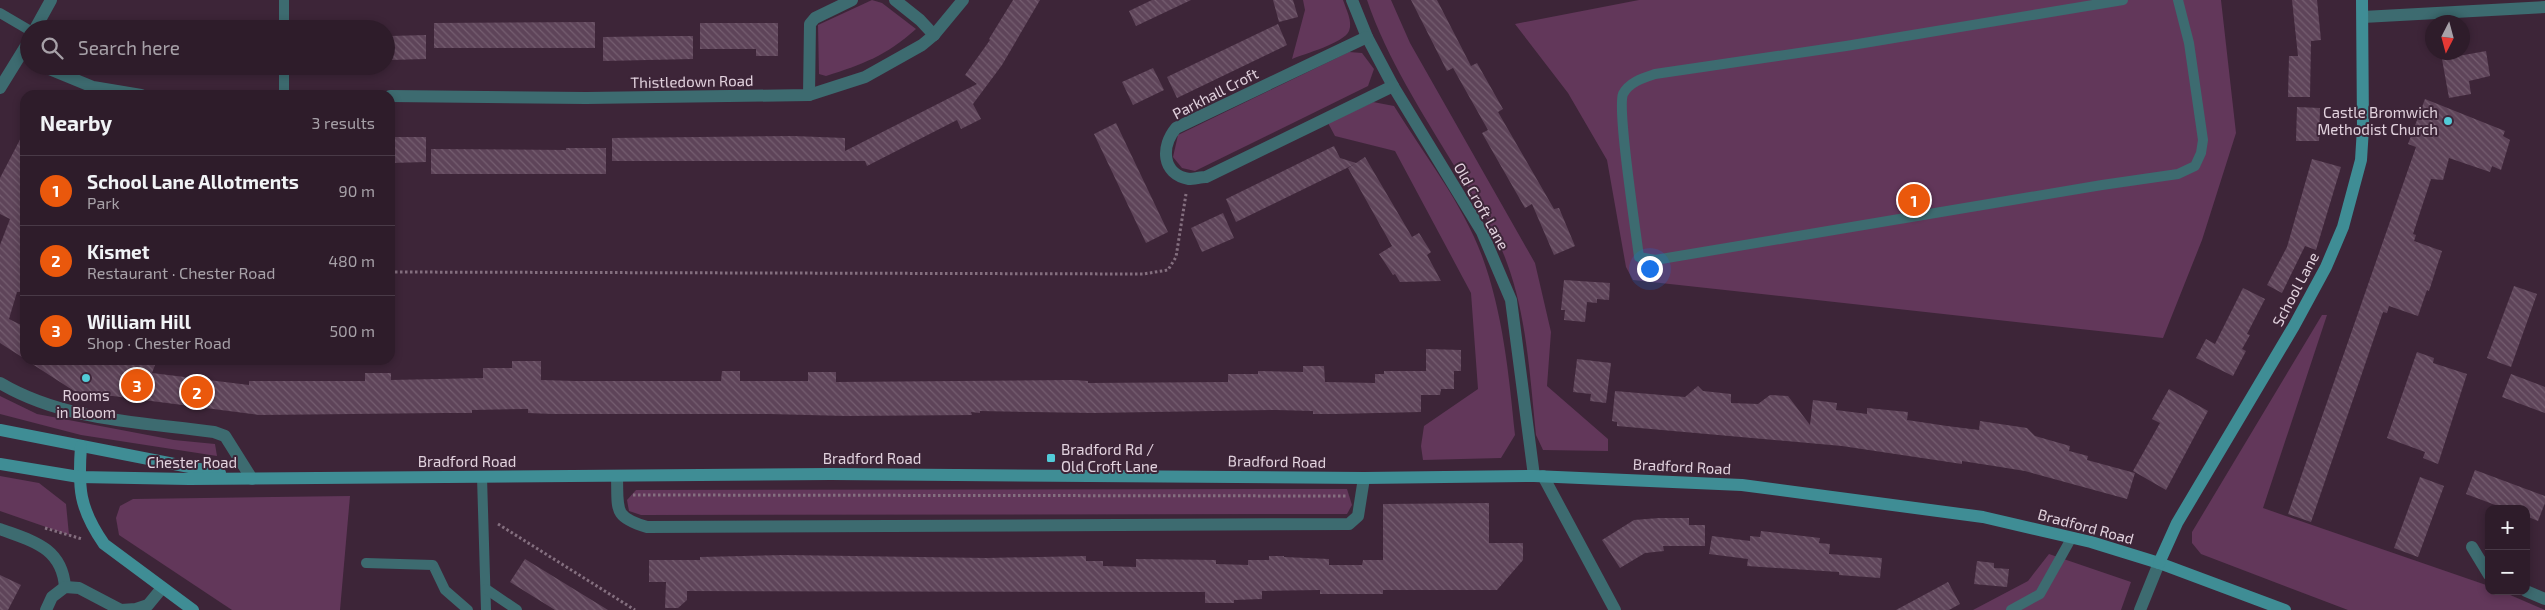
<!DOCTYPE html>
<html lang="en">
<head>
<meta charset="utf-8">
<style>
	body { margin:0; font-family:"Exo 2",sans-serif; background:#362532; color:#f1f3f6 }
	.controls { position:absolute; right:15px; bottom:15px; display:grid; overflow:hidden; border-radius:10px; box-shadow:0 2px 8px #0003 }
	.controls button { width:45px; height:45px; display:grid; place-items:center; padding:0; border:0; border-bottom:1px solid #493a47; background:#2e1c2a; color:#f1f3f6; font:25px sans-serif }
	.compass { position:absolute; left:2425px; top:15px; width:45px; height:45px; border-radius:50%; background:#2e1c2a; box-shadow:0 2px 8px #0003; rotate:186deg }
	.you { position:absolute; left:1649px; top:268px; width:18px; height:18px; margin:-12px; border:4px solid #fff; border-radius:50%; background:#1a73e8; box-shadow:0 0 0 8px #1a73e833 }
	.badge { display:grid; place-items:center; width:32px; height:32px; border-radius:50%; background:#ea580c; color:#fff; font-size:16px; font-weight:700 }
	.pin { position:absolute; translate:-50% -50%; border:2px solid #fff; box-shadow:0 1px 5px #0006 }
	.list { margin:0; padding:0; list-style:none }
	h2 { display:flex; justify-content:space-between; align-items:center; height:65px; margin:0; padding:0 20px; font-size:21px }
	h2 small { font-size:16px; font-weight:400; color:#a7a1a8 }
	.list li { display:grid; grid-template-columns:32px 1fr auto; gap:15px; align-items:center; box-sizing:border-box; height:70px; padding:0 20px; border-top:1px solid #493a47 }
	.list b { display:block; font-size:19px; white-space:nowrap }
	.list p { margin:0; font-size:16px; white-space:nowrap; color:#a7a1a8 }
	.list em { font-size:16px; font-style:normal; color:#a7a1a8 }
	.icon { flex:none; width:28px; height:28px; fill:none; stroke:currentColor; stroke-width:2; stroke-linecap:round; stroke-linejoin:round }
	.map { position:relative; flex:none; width:2545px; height:610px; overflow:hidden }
	.search { position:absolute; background:#2e1c2a; box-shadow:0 2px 8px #0003; left:20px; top:20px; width:375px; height:55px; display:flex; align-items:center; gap:12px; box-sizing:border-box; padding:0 18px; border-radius:28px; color:#a7a1a8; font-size:19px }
	.panel { position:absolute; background:#2e1c2a; box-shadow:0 2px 8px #0003; left:20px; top:90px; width:375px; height:275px; border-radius:15px }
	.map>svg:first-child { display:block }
	.green { fill:#62375a }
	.building { fill:url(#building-back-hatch) }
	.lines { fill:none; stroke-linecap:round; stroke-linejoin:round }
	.path { stroke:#846f7f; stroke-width:3; stroke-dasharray:2.5 2.5; stroke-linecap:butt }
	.lane { stroke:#3d6b70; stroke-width:10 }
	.street { stroke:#3d6b70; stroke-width:12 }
	.secondary { stroke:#3f8d95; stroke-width:12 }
	.poi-dot { fill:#52cbd8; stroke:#3d2538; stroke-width:2 }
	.labels { text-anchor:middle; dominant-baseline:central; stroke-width:4; stroke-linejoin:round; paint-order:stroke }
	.street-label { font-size:15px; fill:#e2d2de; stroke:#3d2538 }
	.poi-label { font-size:15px; fill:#e2d2de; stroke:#3d2538; text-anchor:end }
</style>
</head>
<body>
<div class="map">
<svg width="2545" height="610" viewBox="0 0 2545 610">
	<defs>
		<pattern id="building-back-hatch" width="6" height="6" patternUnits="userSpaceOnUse" patternTransform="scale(1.25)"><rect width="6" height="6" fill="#5e4459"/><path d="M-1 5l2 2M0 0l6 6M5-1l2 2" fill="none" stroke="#755e70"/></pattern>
	</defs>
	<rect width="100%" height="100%" fill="#3d2538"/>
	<g class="green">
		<path d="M872 0 882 3 916 29C886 56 863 64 826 76L819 74 818 25Z"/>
		<path d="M1303 0H1343C1346 9 1353 22 1349 31 1344 43 1304 54 1292 59L1305 10Z"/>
		<path d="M1367 0H1391L1410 43 1535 263 1551 332 1547 386 1608 439V451L1543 450 1536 435C1530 378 1527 317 1507 263 1495 229 1475 198 1455 167 1423 114 1387 59 1367 0Z"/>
		<polygon points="1639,0 2221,0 2236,133 2202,240 2163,338 1633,280 1626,267 1607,160 1568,93 1515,24"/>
		<polygon points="1349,52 1362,53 1374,69 1368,86 1195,171 1182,168 1173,157 1178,135"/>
		<path d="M1373 102 1394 106C1423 153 1463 204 1482 256 1503 313 1509 375 1515 435L1501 458 1423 460 1421 446 1424 426 1478 389 1471 293 1395 151 1335 136 1328 123Z"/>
		<polygon points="2322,315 2327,315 2263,508 2489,586 2489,591 2501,591 2545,610 2348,610 2201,554 2192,543 2192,532"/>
		<polygon points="0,396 37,414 174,440 215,444 217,456 81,435 0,414"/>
		<polygon points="0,476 39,483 66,504 69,535 0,511"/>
		<polygon points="1347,489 1352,505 1347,514 641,515 629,511 627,500 636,490"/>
		<polygon points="350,496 340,610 232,610 119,535 116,518 120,506 133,499"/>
		<polygon points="2049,554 2131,582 2121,610 1973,610 2028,581"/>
	</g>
	<g class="building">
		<polygon points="1013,0 1040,0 1002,65 973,104 981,119 961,129 957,120 867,166 865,161 612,161 612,138 793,136 845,138 845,151 977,84 965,75 990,40 989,39"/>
		<polygon points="1152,0 1191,0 1136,26 1129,11"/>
		<polygon points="1273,0 1293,0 1298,17 1279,22"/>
		<polygon points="1411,0 1437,0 1471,66 1477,63 1503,109 1498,112 1554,209 1559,208 1575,246 1554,255 1532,204 1525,208 1482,133 1488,130 1453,68 1447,71"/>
		<polygon points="2292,0 2317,0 2321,40 2311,41 2310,97 2288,97 2289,56 2298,56"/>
		<polygon points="595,22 595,48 434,48 434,23"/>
		<polygon points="700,23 778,23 778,56 756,56 756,49 700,49"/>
		<polygon points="1278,24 1287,45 1177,98 1167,77"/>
		<polygon points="426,35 426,59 390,60 390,36"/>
		<polygon points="670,36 693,36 693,59 603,61 603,37"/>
		<polygon points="2486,51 2490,76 2469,81 2471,94 2449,98 2442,59"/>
		<polygon points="1153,68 1164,90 1133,105 1122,82"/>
		<polygon points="2425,99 2505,131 2503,136 2510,140 2501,170 2492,166 2490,172 2449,158 2443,180 2431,179 2413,234 2416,235 2414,241 2442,251 2429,291 2427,290 2418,316 2389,306 2387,313 2383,312 2311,522 2288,514 2416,147 2408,144"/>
		<polygon points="2297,107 2320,108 2319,141 2296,141"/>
		<polygon points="1116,123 1168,232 1146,243 1094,134"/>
		<polygon points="25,130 25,292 17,292 9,319 25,327 25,359 0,343 0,245 10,219 0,214 0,178"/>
		<polygon points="390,137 426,137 426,162 390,163"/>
		<polygon points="1334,146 1340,158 1356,163 1365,157 1412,237 1419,233 1431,252 1427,255 1441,281 1400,282 1395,274 1393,275 1379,254 1392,246 1348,168 1355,164 1236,222 1226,199"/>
		<polygon points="566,148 606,148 606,174 431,174 431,149 566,150"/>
		<polygon points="2312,159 2341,167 2316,250 2305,246 2282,293 2267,285 2287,247"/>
		<polygon points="1223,213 1234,238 1202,252 1191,228"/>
		<polygon points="1564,280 1610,283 1609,300 1597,299 1597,303 1587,302 1585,322 1564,320 1565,310 1561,310"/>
		<polygon points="2514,286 2537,294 2511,367 2487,358"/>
		<polygon points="2243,288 2265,299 2247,334 2250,335 2242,349 2246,351 2233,376 2196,358 2206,339 2215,344"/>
		<polygon points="1426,349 1461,350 1461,371 1454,371 1454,389 1441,389 1440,395 1421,395 1421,412 1335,414 1313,414 1313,411 1276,410 1093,413 980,411 980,413 971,412 972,415 846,416 770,414 553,414 528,413 528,409 472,410 472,413 444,413 259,415 74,391 26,360 157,360 152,373 249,385 249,381 365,381 365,373 391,373 391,380 483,378 483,368 512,368 512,361 541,361 541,380 575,381 721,381 722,371 740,371 740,381 808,381 808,372 836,372 836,382 1073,380 1088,381 1088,383 1228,382 1228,374 1258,374 1258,371 1303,372 1303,366 1324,366 1325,382 1375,383 1375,374 1384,374 1384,371 1426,371"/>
		<polygon points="2417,352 2434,358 2433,363 2467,374 2438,464 2423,458 2425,452 2387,438"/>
		<polygon points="1577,359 1611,363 1606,403 1590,401 1591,394 1573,392"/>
		<polygon points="2511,374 2545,387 2545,413 2502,397"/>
		<polygon points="1698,386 1703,391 1731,394 1731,403 1758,404 1770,395 1788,396 1810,425 1813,400 1837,403 1836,410 1867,414 1867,408 1908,412 1907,420 1947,426 1979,430 1980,421 2027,428 2035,436 2070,446 2069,451 2088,456 2087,460 2135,473 2127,499 2025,471 1994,466 1962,461 1962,464 1842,446 1617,426 1617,422 1612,421 1615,391 1685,397"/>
		<polygon points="2169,389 2208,411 2166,490 2133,471 2160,423 2152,419"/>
		<polygon points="2475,470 2545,496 2545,503 2538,521 2526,516 2526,509 2506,509 2466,494"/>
		<polygon points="2420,477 2444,486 2418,557 2394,548"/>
		<polygon points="1489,503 1489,543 1523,543 1523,560 1497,590 1383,590 1383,594 1320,594 1320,590 1262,591 1262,599 1234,600 1234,603 1205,603 1205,592 687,591 687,600 678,608 665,608 666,582 649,582 649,560 700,560 700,557 785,555 987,558 1086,556 1086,561 1103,561 1103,566 1136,567 1136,559 1216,560 1216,564 1248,565 1248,560 1269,560 1269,556 1284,556 1284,557 1329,559 1329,565 1362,565 1363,560 1383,560 1383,504"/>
		<polygon points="1659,518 1689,518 1689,525 1705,525 1705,546 1663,546 1664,551 1645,553 1620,568 1602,540 1634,520"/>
		<polygon points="1761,531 1820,538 1819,543 1830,544 1829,554 1882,558 1880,578 1839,575 1839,572 1747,566 1748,559 1709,554 1712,536 1750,541 1750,536 1760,537"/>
		<polygon points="525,559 577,591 608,610 555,610 510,582"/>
		<polygon points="1977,561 1994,563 1994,568 2009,569 2007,587 1974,584"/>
		<polygon points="0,575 21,585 8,610 0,610"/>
		<polygon points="1948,582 1960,604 1949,610 1896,610"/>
	</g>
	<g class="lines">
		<g class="path">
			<polyline points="390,272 1143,274 1168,270 1176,257 1186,194"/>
			<polyline points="633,495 1346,496"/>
			<polyline points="498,524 635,610"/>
			<polyline points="45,528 82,539"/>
		</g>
		<g class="lane">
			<polyline points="284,0 284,29"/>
			<path d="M2123 0 1846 46 1655 74C1643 78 1629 82 1623 94 1617 110 1636 232 1639 257L1655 260 2102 185 2178 174 2195 166 2201 153 2203 140 2189 43 2178 0"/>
			<polyline points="0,13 29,30"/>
			<polyline points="284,66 284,95"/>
			<polyline points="482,477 486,610"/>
			<polyline points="366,563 433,565 445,590 468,610"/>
			<polyline points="486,589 517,610"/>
			<polyline points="2011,610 2040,594 2072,537"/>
		</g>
		<g class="street">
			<polyline points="895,0 920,20 934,35"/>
			<polyline points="1352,0 1367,37 1393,86 1482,232 1511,300 1534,476"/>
			<polyline points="2363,17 2545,7"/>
			<polyline points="35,29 51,0"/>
			<path d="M1367 37 1176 128C1161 146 1161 174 1189 179 1194 179 1201 177 1206 177L1393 86"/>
			<polyline points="42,66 93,87 141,95"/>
			<polyline points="0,88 29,41"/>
			<polyline points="809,95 810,24 815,18 852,0"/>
			<polyline points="390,96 586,98 809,95 865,77 922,45 934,35 963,0"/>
			<path d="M0 383C64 421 141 422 214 432L225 436 252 479"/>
			<polyline points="1543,476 1615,610"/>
			<path d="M617 477C618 510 613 517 647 527L1349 524 1358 516 1364 478"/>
			<path d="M0 529C32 541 62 547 65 587"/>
			<polyline points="2472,547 2489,575"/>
			<polyline points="2526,591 2545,599"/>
			<polyline points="46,610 52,597 65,587 79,588 121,610 136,609 148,605 162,588"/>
			<polyline points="2140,610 2159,563"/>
		</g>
		<g class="secondary">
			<polyline points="0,430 220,473"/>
			<path d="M81 446C78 488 79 508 104 544L193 610"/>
			<polyline points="0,464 79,477 189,479 831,474 1364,478 1534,476 1742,485 1983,517 2091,542 2159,563 2285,610"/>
			<polyline points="2159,563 2177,523 2294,326 2326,267 2343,227 2361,160 2363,128 2362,0"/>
		</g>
	</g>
	<g class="poi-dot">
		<circle cx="2448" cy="121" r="5"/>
		<circle cx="86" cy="378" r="5"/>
		<rect x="1046" y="453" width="10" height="10" rx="2.5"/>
	</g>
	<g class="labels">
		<g class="street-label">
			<text transform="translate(692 81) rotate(-1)">Thistledown Road</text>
			<text transform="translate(1215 93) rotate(-27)">Parkhall Croft</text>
			<text transform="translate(1482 206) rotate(61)">Old Croft Lane</text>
			<text transform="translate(2295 289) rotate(-62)">School Lane</text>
			<text x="872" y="458">Bradford Road</text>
			<text x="467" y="461">Bradford Road</text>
			<text transform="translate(1277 461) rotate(1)">Bradford Road</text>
			<text x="192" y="462">Chester Road</text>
			<text transform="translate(1682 466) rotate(3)">Bradford Road</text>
			<text transform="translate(2086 526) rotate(15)">Bradford Road</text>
		</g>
		<g class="poi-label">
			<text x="2438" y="112">Castle Bromwich<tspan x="2438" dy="17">Methodist Church</tspan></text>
			<text x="86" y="395" text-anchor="middle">Rooms<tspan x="86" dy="17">in Bloom</tspan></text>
			<text x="1061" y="449" text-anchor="start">Bradford Rd /<tspan x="1061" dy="17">Old Croft Lane</tspan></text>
		</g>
	</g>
</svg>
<div class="controls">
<button>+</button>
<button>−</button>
</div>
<svg class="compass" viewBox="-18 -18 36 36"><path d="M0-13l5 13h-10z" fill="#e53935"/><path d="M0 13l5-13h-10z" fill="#a7a1a8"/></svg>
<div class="you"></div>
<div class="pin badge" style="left:1914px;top:200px">1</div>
<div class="pin badge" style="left:197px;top:392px">2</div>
<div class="pin badge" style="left:137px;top:385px">3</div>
<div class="search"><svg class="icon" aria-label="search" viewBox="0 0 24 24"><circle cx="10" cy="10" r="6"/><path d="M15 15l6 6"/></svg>Search here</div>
<section class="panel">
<h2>Nearby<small>3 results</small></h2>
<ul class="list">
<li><span class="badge">1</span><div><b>School Lane Allotments</b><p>Park</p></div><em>90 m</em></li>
<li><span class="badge">2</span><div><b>Kismet</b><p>Restaurant · Chester Road</p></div><em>480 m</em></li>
<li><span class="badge">3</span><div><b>William Hill</b><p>Shop · Chester Road</p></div><em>500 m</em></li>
</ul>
</section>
</div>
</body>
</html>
